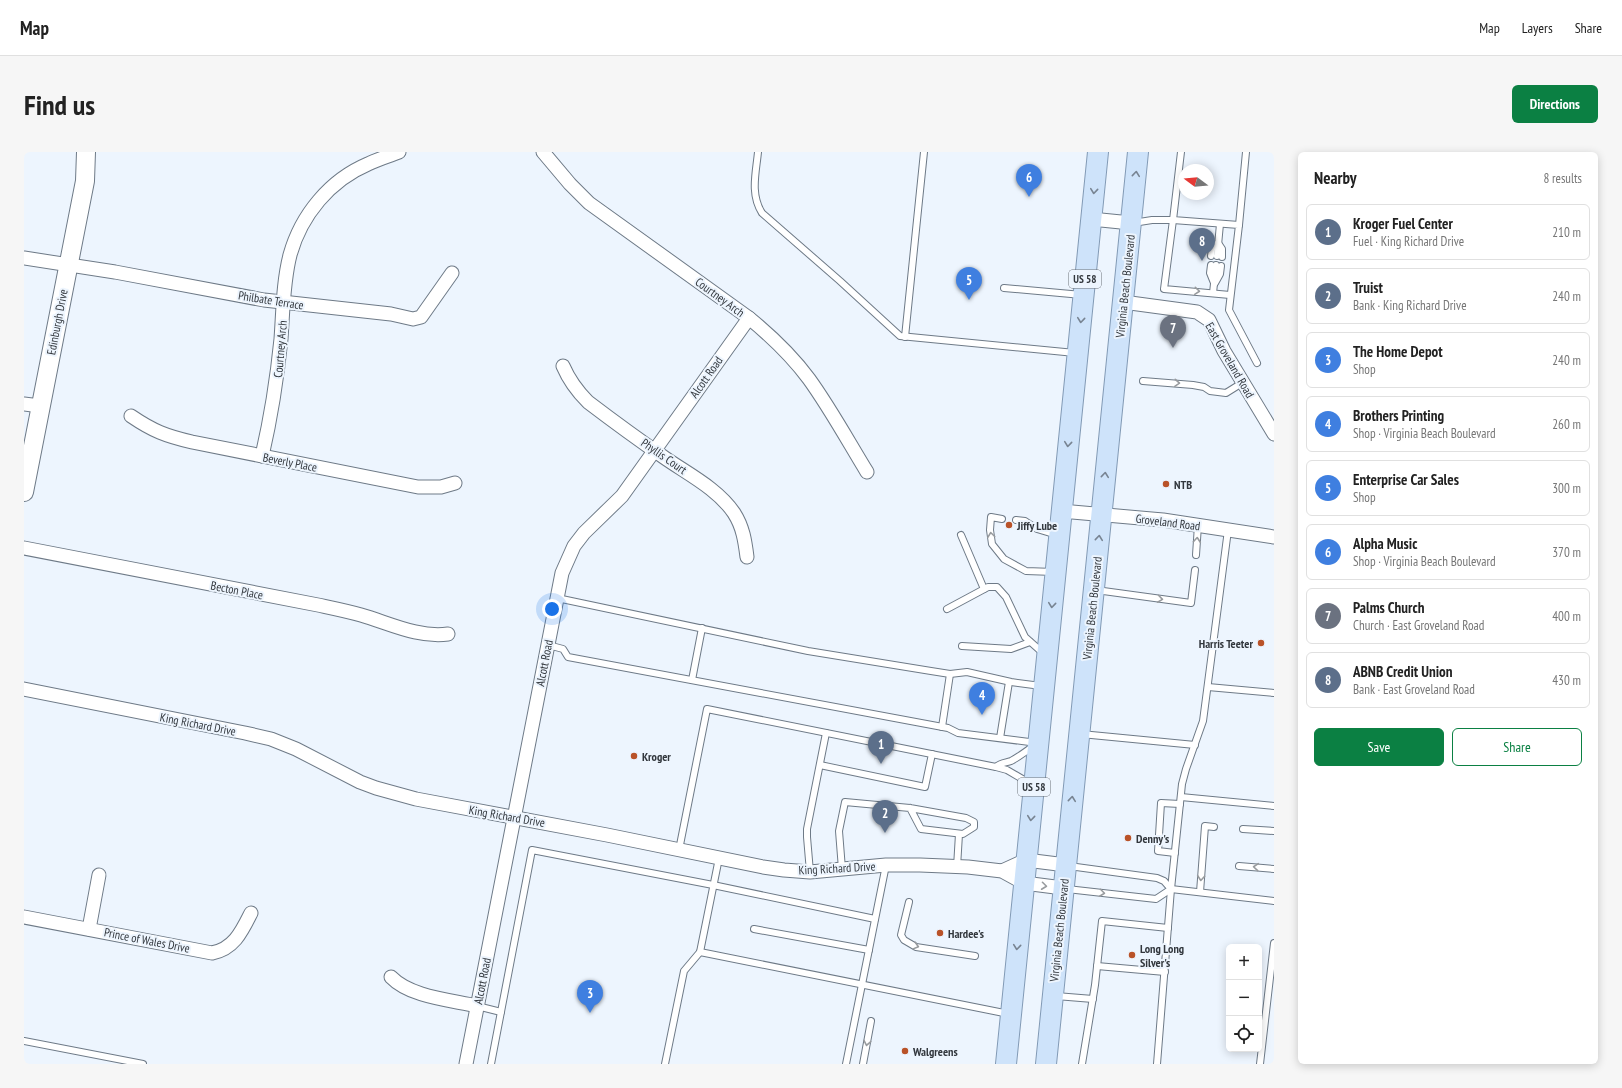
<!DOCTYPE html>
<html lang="en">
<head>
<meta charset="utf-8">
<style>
	body { margin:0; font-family:"PT Sans Narrow",sans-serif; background:#f6f6f6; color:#222 }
	.controls { position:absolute; right:12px; bottom:12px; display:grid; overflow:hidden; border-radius:6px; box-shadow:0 2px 10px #0003 }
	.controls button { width:36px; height:36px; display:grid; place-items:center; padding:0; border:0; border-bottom:1px solid #e0e0e0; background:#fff; color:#222; font:20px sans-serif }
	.compass { position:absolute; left:1154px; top:12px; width:36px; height:36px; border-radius:50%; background:#fff; box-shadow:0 2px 10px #0003; rotate:286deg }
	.you { position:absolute; left:528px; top:457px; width:14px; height:14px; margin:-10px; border:3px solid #fff; border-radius:50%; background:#1a73e8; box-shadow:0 0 0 6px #1a73e833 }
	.badge { display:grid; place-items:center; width:26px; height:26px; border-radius:50%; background:#0b8043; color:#fff; font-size:13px; font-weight:700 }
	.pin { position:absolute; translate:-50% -33px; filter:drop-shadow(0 1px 2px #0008) }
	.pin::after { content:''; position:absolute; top:21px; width:14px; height:12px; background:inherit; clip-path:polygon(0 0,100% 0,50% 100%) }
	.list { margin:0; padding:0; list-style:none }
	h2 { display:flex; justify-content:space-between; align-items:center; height:52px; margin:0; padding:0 16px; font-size:17px }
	h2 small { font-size:13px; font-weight:400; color:#767676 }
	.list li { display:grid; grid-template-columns:26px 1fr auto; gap:12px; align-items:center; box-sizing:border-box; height:56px; margin:0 8px 8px; padding:0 8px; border:1px solid #e0e0e0; border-radius:6px }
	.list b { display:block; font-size:15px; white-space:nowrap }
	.list p { margin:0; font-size:13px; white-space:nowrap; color:#767676 }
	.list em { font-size:13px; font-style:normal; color:#767676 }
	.actions { display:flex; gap:8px; padding:12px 16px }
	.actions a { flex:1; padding:9px 0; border:1px solid #0b8043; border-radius:6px; text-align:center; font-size:14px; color:#0b8043 }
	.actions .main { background:#0b8043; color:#fff }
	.icon { flex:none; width:22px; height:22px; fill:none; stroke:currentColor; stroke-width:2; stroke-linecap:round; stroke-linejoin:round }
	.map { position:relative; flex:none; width:1250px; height:912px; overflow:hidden; border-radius:6px }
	header { display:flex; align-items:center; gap:24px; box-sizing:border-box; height:56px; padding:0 20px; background:#fff; border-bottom:1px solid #e0e0e0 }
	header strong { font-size:19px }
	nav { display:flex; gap:22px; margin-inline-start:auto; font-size:14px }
	.intro { display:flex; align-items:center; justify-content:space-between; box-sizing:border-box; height:96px; padding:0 24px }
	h1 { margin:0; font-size:28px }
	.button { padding:10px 18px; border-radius:6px; background:#0b8043; color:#fff; font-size:14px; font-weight:700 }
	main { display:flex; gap:24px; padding:0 24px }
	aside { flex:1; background:#fff; border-radius:6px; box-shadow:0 2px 10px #0003 }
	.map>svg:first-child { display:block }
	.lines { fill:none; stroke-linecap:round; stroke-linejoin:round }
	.lane-casing { stroke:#6e7a87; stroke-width:8 }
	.street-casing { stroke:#6e7a87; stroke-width:15 }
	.secondary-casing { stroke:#6e7a87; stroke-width:20 }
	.primary-casing { stroke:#829ab5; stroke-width:22 }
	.lane { stroke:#fff; stroke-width:6 }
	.street { stroke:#fff; stroke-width:13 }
	.secondary { stroke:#fff; stroke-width:18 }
	.primary { stroke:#cee3fa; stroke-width:20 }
	.oneway { stroke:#788492 }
	.oneway2 { stroke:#989b9e }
	.poi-dot { fill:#b95228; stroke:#edf5fe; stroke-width:1.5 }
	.labels { text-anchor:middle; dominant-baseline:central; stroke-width:4; stroke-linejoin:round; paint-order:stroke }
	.shield { fill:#edf5fe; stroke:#6a7077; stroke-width:1 }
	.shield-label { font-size:11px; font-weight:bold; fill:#32373d }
	.street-label { font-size:12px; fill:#32373d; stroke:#edf5fe }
	.poi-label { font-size:12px; font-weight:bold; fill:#32373d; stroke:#edf5fe; text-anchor:start }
</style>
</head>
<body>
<header>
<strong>Map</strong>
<nav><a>Map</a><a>Layers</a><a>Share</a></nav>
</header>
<div class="intro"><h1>Find us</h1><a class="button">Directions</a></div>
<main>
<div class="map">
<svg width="1250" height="912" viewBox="0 0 1250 912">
	<rect width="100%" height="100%" fill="#edf5fe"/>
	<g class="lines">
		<g class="lane-casing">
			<g id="lane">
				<path d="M734 0C732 21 726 42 738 61L816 129 876 184 1051 201"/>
				<polyline points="1157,0 1149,68 1215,73 1205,158 1233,211"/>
				<polyline points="1109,71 1128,68 1149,68 1140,137 1206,143"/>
				<polyline points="1215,73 1222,0"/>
				<polyline points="1187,104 1188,97 1194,91 1198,97 1198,105"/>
				<polyline points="1193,104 1196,72"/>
				<polyline points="1187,113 1186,121 1190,131"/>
				<polyline points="1191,131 1196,122 1197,114"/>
				<polyline points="980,136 1058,143"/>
				<polyline points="1189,141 1192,113"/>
				<polyline points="881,185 900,0"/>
				<polyline points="1119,229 1169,233 1180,235 1186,239 1202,241 1218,231"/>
				<polyline points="978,367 967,365 966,378 968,392 980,407 1002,419 1030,420"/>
				<polyline points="992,368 1001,369 1013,377 1033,383"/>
				<polyline points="937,383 960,437"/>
				<polyline points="1172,403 1174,373"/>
				<polyline points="1072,438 1167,451 1171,418"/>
				<polyline points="533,446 784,499 907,519 926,522 943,520 987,530 1017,534"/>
				<polyline points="923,457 964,435 973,435 982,445 1001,485 1019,501"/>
				<polyline points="524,493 539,497 544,505 924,576 934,581 1013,591"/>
				<polyline points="938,494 987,497 1006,490"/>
				<polyline points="668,528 678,476"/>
				<polyline points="1184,535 1250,541"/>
				<polyline points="918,575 926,522"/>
				<polyline points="1057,582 1171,593"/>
				<polyline points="976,586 985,530"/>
				<polyline points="796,613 901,635 908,602"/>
				<path d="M1007 632 983 618 972 615C977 610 982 611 987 609 995 605 1002 599 1010 594"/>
				<polyline points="1157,645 1250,654"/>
				<polyline points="1219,677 1250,679"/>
				<polyline points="655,698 683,557 972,615"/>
				<polyline points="1151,701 1134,699 1137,651 1156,652"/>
				<polyline points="1045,714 1133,726 1140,729 1147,737 1250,749"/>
				<polyline points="1215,714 1250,717"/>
				<polyline points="933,715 935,682"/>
				<polyline points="818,717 815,679 821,650 886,656 942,666 950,670 950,675 939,682 897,677 886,656"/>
				<polyline points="786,720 783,685 783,677 802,581"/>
				<polyline points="1043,737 1132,747 1147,737"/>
				<polyline points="1176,740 1181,674 1190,675"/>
				<polyline points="885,750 877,783 880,788 892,795 951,804"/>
				<polyline points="730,777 845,798"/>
				<polyline points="676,800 985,862"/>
				<polyline points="1073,814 1141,820"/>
				<polyline points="1032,844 1069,847"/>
				<polyline points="453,854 477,860"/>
				<polyline points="0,889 119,912"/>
				<polyline points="467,912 508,698 689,733 851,767"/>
				<polyline points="641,912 660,819 676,800 695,706"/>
				<polyline points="822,912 862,713"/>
				<polyline points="839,912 847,869"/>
				<polyline points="1058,912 1071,833 1078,769 1144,776"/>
				<polyline points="1133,912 1147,737 1158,632 1162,617 1179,569 1204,378"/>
				<polyline points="1236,912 1250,791"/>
			</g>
		</g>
		<g class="street-casing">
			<g id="street">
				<path d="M519 0 546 32 565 51 725 166C747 184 768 204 785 227 806 256 824 289 843 320"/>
				<polyline points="1067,67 1107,71"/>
				<polyline points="0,106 91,120 240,148 367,162 389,167 397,165 428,121"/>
				<polyline points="1099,150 1173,160 1185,168 1200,199 1250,282"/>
				<path d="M539 214C545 228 553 239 564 250 589 269 615 288 641 306 664 322 694 337 710 361 719 375 721 389 723 405"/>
				<polyline points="0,252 16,254"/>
				<path d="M107 264C129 279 142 284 168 290L394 335H417L431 331"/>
				<path d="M238 304C247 265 253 227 257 187 259 160 259 130 266 103 277 63 306 28 344 12 354 7 365 4 375 0"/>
				<polyline points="1037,359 1139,368 1250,385"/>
				<path d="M0 396 294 453C308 456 323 459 337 463 365 471 394 486 424 482"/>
				<polyline points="0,537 221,581 247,587 272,597 336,630 352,636 392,647 583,683 739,715 760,718 786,720 862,713 896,713 944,715 978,719 1000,731 1039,736"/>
				<polyline points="978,719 1002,708 1042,713"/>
				<path d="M0 765 188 801C210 797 218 779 227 761"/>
				<polyline points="65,777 75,723"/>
				<path d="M367 825C386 845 427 848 453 854"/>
				<polyline points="442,912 538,421 550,394 560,381 598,344 725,166"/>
			</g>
		</g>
		<g class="secondary-casing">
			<polyline id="secondary" points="0,340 61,29 62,0"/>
		</g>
		<g class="primary-casing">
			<g id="primary">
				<polyline points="982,912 1074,0"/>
				<polyline points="1022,912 1114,0"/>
			</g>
		</g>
		<use href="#lane" class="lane"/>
		<use href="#street" class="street"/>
		<use href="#secondary" class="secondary"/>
		<use href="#primary" class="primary"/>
	</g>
	<defs><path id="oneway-chevron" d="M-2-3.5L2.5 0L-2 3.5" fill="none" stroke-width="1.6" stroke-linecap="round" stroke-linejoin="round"/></defs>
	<g class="oneway">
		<use href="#oneway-chevron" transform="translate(1112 22) rotate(-84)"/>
		<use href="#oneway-chevron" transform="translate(1070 39) rotate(96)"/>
		<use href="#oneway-chevron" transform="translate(1057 168) rotate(96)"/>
		<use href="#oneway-chevron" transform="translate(1044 292) rotate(96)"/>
		<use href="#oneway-chevron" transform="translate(1081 323) rotate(-84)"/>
		<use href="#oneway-chevron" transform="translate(1075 386) rotate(-84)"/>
		<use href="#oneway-chevron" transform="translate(1028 453) rotate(96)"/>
		<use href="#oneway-chevron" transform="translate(1048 647) rotate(-84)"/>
		<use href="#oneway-chevron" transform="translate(1007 666) rotate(96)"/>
		<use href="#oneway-chevron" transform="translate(993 795) rotate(96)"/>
	</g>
	<g class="oneway2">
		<use href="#oneway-chevron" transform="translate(1173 139) rotate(5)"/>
		<use href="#oneway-chevron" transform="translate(1153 231) rotate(4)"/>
		<use href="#oneway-chevron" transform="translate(967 383) rotate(-98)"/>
		<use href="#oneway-chevron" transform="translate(1173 388) rotate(-85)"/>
		<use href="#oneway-chevron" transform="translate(1136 447) rotate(8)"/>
		<use href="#oneway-chevron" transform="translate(1232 715) rotate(-175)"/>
		<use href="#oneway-chevron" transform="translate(1177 726) rotate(95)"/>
		<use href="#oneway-chevron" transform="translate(1020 734) rotate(7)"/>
		<use href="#oneway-chevron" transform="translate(1078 741) rotate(7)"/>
		<use href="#oneway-chevron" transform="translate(892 794) rotate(15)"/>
		<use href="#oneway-chevron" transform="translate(843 891) rotate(101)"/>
	</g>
	<g class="poi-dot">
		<circle cx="1142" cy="332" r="4"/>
		<circle cx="985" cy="373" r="4"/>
		<circle cx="1237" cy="491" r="4"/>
		<circle cx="610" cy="604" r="4"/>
		<circle cx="1104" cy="686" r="4"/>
		<circle cx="916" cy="781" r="4"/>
		<circle cx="1108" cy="803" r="4"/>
		<circle cx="881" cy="899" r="4"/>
	</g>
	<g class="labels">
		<g class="shield">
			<rect x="1045" y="118" width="32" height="18" rx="3"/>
			<rect x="994" y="626" width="32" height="18" rx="3"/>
		</g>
		<g class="shield-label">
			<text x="1061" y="127">US 58</text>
			<text x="1010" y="635">US 58</text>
		</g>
		<g class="street-label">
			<text transform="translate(1101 134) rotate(-84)">Virginia Beach Boulevard</text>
			<text transform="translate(696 145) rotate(36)">Courtney Arch</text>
			<text transform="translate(247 148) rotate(9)">Philbate Terrace</text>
			<text transform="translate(33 170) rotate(-79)">Edinburgh Drive</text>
			<text transform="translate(256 197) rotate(-85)">Courtney Arch</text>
			<text transform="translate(1206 208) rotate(60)">East Groveland Road</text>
			<text transform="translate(682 225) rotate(-55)">Alcott Road</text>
			<text transform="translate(640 304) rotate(35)">Phyllis Court</text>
			<text transform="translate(266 310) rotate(11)">Beverly Place</text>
			<text transform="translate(1144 370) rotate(7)">Groveland Road</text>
			<text transform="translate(213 438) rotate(11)">Becton Place</text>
			<text transform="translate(1068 456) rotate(-84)">Virginia Beach Boulevard</text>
			<text transform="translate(520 511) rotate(-79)">Alcott Road</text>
			<text transform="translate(174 572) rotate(11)">King Richard Drive</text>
			<text transform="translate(483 664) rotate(10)">King Richard Drive</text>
			<text transform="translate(813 716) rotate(-3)">King Richard Drive</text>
			<text transform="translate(1035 778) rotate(-84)">Virginia Beach Boulevard</text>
			<text transform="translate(123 788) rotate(11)">Prince of Wales Drive</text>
			<text transform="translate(458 829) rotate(-79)">Alcott Road</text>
		</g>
		<g class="poi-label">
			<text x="1150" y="332">NTB</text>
			<text x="993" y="373">Jiffy Lube</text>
			<text x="1229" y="491" text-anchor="end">Harris Teeter</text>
			<text x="618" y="604">Kroger</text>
			<text x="1112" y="686">Denny's</text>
			<text x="924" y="781">Hardee's</text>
			<text x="1116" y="796">Long Long<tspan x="1116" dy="14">Silver's</tspan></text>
			<text x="889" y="899">Walgreens</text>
		</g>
	</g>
</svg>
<div class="controls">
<button>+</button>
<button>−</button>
<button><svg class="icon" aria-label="locate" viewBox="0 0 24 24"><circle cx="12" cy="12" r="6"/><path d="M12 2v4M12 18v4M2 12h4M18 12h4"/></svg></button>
</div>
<svg class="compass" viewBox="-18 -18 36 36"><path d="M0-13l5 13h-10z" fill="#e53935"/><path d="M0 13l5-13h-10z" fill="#767676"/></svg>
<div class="you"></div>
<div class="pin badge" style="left:857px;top:612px;background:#5c6f8a">1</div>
<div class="pin badge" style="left:861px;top:681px;background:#5c6f8a">2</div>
<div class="pin badge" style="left:566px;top:861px;background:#3f7fe0">3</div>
<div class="pin badge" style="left:958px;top:563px;background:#3f7fe0">4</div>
<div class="pin badge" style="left:945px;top:148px;background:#3f7fe0">5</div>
<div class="pin badge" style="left:1005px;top:45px;background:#3f7fe0">6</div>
<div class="pin badge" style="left:1149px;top:196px;background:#6b7280">7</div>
<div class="pin badge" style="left:1178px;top:109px;background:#5c6f8a">8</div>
</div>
<aside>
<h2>Nearby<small>8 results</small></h2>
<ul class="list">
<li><span class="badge" style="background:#5c6f8a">1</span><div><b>Kroger Fuel Center</b><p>Fuel · King Richard Drive</p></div><em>210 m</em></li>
<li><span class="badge" style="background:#5c6f8a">2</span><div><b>Truist</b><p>Bank · King Richard Drive</p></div><em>240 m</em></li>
<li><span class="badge" style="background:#3f7fe0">3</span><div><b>The Home Depot</b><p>Shop</p></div><em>240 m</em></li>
<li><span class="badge" style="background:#3f7fe0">4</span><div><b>Brothers Printing</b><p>Shop · Virginia Beach Boulevard</p></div><em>260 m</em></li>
<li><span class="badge" style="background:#3f7fe0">5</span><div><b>Enterprise Car Sales</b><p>Shop</p></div><em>300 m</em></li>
<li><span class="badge" style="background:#3f7fe0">6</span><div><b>Alpha Music</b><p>Shop · Virginia Beach Boulevard</p></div><em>370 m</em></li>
<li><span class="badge" style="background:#6b7280">7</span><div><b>Palms Church</b><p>Church · East Groveland Road</p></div><em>400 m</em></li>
<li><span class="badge" style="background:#5c6f8a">8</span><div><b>ABNB Credit Union</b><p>Bank · East Groveland Road</p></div><em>430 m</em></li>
</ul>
<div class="actions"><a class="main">Save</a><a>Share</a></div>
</aside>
</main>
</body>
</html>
